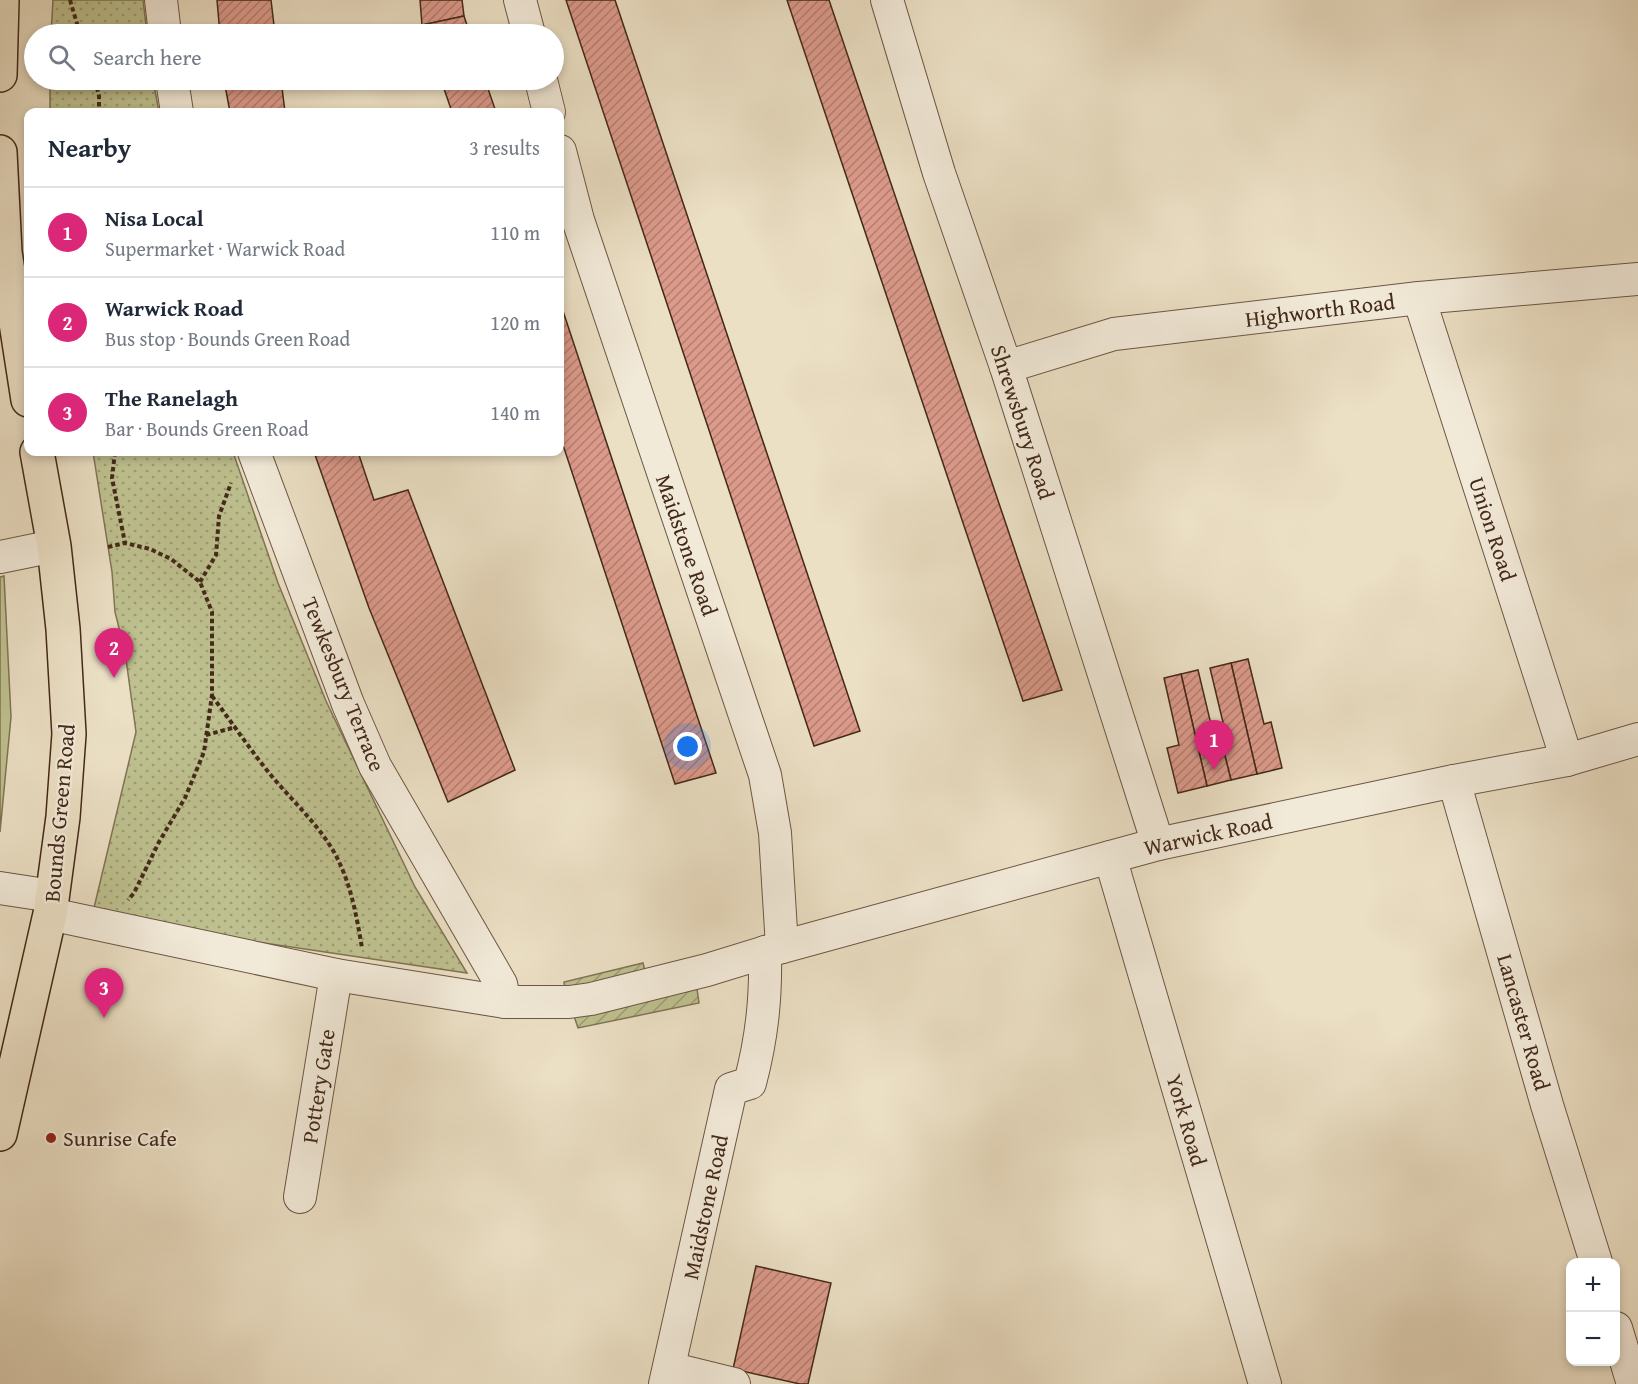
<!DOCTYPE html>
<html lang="en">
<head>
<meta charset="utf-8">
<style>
	body { margin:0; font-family:"Gentium Book Plus",serif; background:#f2f2f3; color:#1f2937 }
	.controls { position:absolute; right:18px; bottom:18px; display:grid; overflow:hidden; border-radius:12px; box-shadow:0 3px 9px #0003 }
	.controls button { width:54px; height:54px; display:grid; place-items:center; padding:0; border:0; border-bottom:2px solid #e0e1e3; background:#fff; color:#1f2937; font:30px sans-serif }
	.you { position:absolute; left:688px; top:747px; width:21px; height:21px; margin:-15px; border:4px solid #fff; border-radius:50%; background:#1a73e8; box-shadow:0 0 0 9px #1a73e833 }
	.badge { display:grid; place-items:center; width:39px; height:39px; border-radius:50%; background:#db2777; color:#fff; font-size:20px; font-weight:700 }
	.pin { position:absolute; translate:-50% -50px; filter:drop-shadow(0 2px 3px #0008) }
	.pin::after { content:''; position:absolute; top:32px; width:21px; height:18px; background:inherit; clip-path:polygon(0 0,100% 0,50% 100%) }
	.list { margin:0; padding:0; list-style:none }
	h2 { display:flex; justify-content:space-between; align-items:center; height:78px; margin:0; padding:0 24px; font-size:26px }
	h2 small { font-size:20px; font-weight:400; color:#747a83 }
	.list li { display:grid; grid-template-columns:39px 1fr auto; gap:18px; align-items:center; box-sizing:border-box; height:90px; padding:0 24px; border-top:2px solid #e0e1e3 }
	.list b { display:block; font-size:22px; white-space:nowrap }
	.list p { margin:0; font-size:20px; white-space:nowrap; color:#747a83 }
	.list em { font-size:20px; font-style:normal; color:#747a83 }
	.icon { flex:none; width:33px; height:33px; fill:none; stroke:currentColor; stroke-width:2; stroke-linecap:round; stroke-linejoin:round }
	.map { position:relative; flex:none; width:1638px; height:1384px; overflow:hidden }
	.search { position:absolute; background:#fff; box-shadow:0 3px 9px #0003; left:24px; top:24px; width:540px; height:66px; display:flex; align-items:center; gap:15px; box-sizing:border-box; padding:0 21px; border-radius:33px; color:#747a83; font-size:22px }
	.panel { position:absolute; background:#fff; box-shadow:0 3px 9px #0003; left:24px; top:108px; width:540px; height:348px; border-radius:12px }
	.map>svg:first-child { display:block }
	.grass { fill:#bec08f; stroke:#807454; stroke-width:1.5 }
	.park { fill:url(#park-dots); stroke:#807454; stroke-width:1.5 }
	.garden { fill:url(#garden-furrows); stroke:#807454; stroke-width:1.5 }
	.building { fill:url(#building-hatch); stroke:#432919; stroke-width:1.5 }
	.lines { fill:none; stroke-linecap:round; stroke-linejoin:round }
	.street-casing { stroke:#6d5644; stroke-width:34 }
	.primary-casing { stroke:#432919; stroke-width:36 }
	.path { stroke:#432919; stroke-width:4; stroke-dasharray:4.5 3; stroke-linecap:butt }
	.street { stroke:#f2ead9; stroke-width:32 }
	.primary { stroke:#ebdfc4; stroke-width:33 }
	.poi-dot { fill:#8f2418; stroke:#f2ead9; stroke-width:2 }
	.labels { text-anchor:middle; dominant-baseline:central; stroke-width:4.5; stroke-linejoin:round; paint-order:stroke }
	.street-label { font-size:22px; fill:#432919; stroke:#f2ead9 }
	.poi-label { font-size:22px; fill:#432919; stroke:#f2ead9; text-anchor:start }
</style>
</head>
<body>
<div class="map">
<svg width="1638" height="1384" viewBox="0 0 1638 1384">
	<defs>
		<pattern id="park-dots" width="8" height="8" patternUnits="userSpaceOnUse" patternTransform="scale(1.5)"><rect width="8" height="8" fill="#bec08f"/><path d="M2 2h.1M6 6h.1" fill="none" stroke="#9c9c74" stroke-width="1.8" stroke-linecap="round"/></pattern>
		<pattern id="garden-furrows" width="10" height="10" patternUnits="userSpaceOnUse" patternTransform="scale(1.5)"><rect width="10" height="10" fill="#bec08f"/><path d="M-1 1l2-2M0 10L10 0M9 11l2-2" fill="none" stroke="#9c9c74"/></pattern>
		<pattern id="building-hatch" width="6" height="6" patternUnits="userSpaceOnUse" patternTransform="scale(1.5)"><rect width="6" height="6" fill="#dc9a8b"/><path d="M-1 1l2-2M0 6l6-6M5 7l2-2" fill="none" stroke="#b47e71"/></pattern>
	</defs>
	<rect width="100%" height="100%" fill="#ebdfc4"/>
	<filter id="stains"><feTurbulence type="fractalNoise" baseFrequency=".00333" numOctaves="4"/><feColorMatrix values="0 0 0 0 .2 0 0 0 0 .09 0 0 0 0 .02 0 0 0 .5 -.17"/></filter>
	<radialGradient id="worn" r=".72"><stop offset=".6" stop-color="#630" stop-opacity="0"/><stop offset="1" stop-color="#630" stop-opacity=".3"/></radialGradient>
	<polygon class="grass" points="4,576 11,717 0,832 0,577"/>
	<g class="park">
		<polygon points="53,0 143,0 147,34 51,34"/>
		<polygon points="50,80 153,80 159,112 50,112"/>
		<polygon points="93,452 233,452 278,583 326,701 415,887 467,973 217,936 93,912 136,732 125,652 115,612 112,572"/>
	</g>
	<g class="garden">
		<polygon points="643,963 646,975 566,993 564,982"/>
		<polygon points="697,989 699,1003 578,1028 574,1016"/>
	</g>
	<g class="building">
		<polygon points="217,0 271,0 275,34 220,34"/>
		<polygon points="420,0 462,0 464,16 422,25"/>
		<polygon points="566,0 615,0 860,731 814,746"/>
		<polygon points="787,0 829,0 1062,690 1023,701"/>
		<polygon points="464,16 470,34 426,34 422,25"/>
		<polygon points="224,80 281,80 285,112 230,112"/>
		<polygon points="441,80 485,80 496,112 452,112"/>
		<polygon points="560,302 716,773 675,784 560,436"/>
		<polygon points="314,452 358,452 374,500 408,490 515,770 448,802 369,608"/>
		<polygon points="1248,659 1264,724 1271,722 1282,768 1257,774 1231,663"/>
		<polygon points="1231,663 1257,774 1231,780 1220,736 1226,735 1210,668"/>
		<polygon points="1198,670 1214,737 1220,736 1231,780 1207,786 1181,674"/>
		<polygon points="1181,674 1207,786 1178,793 1167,748 1179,745 1164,678"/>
		<polygon points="756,1266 831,1283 808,1384 800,1384 733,1369"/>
	</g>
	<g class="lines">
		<g class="street-casing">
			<g id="street">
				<polyline points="161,0 165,34"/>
				<polyline points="520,0 529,34"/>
				<polyline points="887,0 939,173 1006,367 1158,844"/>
				<polyline points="172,80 177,112"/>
				<polyline points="541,80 549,112"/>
				<polyline points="560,151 578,220 765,775 775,833 782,947"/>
				<polyline points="1419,298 1567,760"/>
				<polyline points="1006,367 1114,334 1419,298 1638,279"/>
				<polyline points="254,452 348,704 375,766 501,984 505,1002"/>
				<polyline points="0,557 54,546"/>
				<polyline points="1454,781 1547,1105 1596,1262"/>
				<polyline points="1110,857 1265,1384"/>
				<polyline points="0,888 52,896"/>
				<polyline points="50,914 336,975 505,1002 569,1002 591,999 707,970 782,947 1158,844 1454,781 1567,760 1638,739"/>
				<polyline points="300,1197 336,975"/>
				<polyline points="1616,1328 1633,1384"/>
				<polyline points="669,1368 734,1384"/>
				<path d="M665 1384 731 1089 750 1083C762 1037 766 999 765 952"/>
			</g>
		</g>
		<g class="primary-casing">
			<g id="primary">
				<polyline points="0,75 2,0"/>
				<polyline points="0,152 5,252 28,400"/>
				<polyline points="0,1134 50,914 63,817 69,734 63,629 54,546 37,452"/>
			</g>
		</g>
		<g class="path">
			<polyline points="70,0 80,34"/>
			<polyline points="95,80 99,96 99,112"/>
			<polyline points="115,452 112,478 125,543 150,549 171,559 200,582 212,612 212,695 204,752 185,798 159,842 134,893 128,900"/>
			<polyline points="108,547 125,543"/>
			<polyline points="200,582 216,555 219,516 231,483"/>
			<path d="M212 696C233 724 253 754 275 780 294 802 315 822 331 847 350 878 356 913 362 948"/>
			<polyline points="206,735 236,727"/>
		</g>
		<use href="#street" class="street"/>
		<use href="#primary" class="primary"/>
	</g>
	<circle class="poi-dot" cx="51" cy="1138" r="6"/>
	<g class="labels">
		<g class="street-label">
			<text transform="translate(1320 310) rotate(-7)">Highworth Road</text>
			<text transform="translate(1023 422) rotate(72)">Shrewsbury Road</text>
			<text transform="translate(1493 529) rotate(72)">Union Road</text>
			<text transform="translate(687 545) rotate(71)">Maidstone Road</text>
			<text transform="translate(344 684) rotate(68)">Tewkesbury Terrace</text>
			<text transform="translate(59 813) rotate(-85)">Bounds Green Road</text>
			<text transform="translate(1208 834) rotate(-12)">Warwick Road</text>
			<text transform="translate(1524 1022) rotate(74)">Lancaster Road</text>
			<text transform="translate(318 1086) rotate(-81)">Pottery Gate</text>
			<text transform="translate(1187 1120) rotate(74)">York Road</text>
			<text transform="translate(705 1207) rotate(-78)">Maidstone Road</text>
		</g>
		<g class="poi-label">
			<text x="63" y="1138">Sunrise Cafe</text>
		</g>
	</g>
	<rect width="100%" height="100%" filter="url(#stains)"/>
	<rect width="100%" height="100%" fill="url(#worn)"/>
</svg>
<div class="controls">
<button>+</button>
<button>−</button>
</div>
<div class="you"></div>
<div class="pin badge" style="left:1214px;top:770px">1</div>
<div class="pin badge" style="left:114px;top:678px">2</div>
<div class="pin badge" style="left:104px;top:1018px">3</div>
<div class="search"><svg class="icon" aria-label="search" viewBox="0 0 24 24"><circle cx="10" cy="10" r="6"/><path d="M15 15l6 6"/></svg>Search here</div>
<section class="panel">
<h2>Nearby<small>3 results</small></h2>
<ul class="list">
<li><span class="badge">1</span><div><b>Nisa Local</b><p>Supermarket · Warwick Road</p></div><em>110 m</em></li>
<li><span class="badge">2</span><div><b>Warwick Road</b><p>Bus stop · Bounds Green Road</p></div><em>120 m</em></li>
<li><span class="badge">3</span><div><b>The Ranelagh</b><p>Bar · Bounds Green Road</p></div><em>140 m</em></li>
</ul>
</section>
</div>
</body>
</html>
